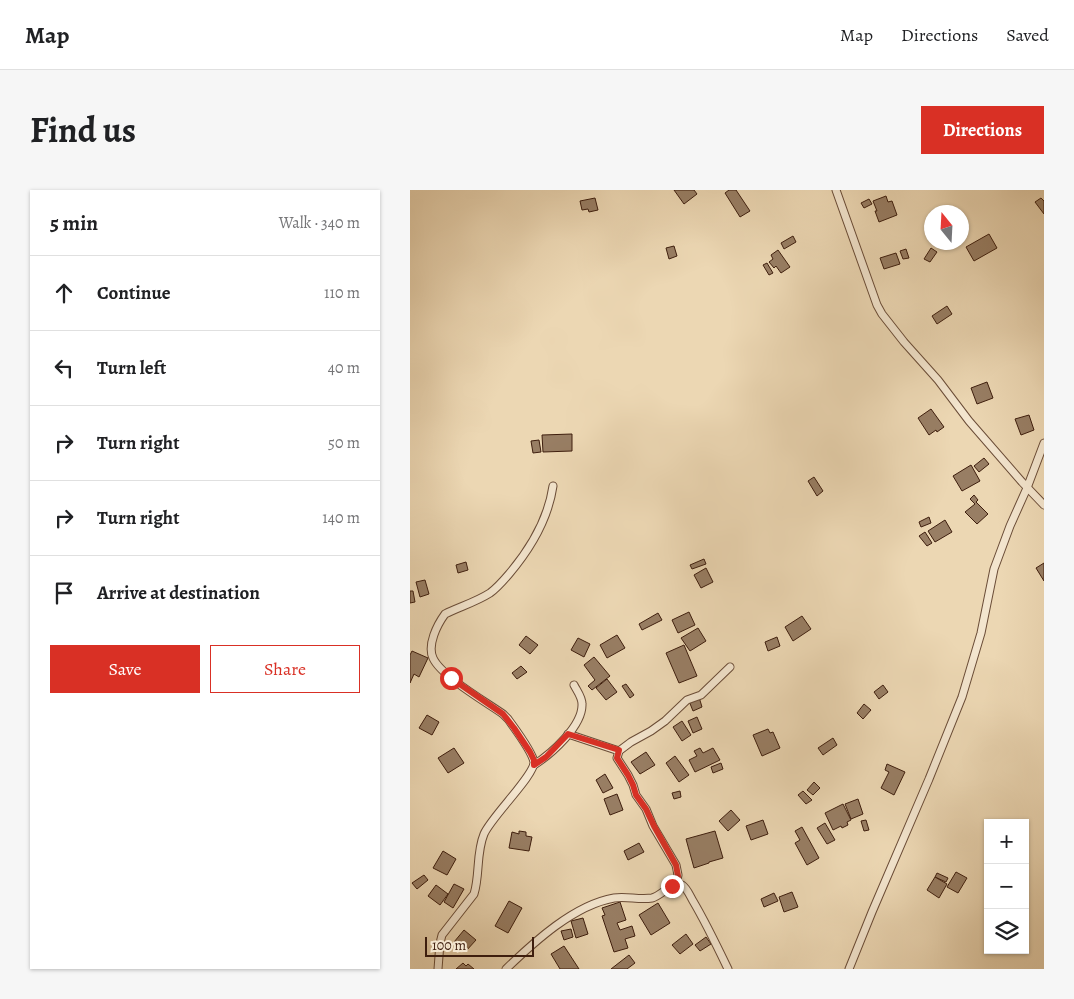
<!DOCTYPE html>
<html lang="en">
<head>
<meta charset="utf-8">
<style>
	body { margin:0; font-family:Alegreya,serif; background:#f6f6f6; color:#202124 }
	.controls { position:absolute; right:15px; bottom:15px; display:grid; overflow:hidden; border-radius:0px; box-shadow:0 1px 4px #0004 }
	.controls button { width:45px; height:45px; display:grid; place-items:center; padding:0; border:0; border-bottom:1px solid #e0e0e0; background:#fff; color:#202124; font:25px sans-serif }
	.compass { position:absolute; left:514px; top:15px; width:45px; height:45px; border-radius:50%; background:#fff; box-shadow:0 1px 4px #0004; rotate:342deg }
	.scale { position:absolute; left:15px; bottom:12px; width:109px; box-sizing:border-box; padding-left:5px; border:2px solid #3e1e0e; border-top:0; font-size:14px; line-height:18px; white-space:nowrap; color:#3e1e0e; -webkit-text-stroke:4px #f3e5ce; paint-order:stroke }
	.stop { position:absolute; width:15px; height:15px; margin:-11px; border:4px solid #d93025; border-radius:50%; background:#fff }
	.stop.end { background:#d93025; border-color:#fff; box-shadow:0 1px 5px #0008 }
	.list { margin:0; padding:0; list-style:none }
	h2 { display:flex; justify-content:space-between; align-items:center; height:65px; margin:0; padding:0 20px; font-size:21px }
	h2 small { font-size:16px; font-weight:400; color:#757577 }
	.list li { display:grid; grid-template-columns:32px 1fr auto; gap:15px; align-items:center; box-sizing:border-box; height:75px; padding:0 20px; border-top:1px solid #e0e0e0 }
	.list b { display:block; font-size:19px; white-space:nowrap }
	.list em { font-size:16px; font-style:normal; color:#757577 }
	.actions { display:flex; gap:10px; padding:15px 20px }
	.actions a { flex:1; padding:11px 0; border:1px solid #d93025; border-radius:0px; text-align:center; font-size:18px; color:#d93025 }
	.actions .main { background:#d93025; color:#fff }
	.icon { flex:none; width:28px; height:28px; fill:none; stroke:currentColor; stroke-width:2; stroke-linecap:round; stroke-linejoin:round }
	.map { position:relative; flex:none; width:634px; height:779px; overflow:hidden; border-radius:0px }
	header { display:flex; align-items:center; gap:30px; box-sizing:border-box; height:70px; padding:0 25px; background:#fff; border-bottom:1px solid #e0e0e0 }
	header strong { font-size:24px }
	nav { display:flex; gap:28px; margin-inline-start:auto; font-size:18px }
	.intro { display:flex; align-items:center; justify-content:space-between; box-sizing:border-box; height:120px; padding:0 30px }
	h1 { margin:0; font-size:35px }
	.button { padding:12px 22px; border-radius:0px; background:#d93025; color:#fff; font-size:18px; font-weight:700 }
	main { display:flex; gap:30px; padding:0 30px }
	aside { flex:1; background:#fff; border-radius:0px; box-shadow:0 1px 4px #0004 }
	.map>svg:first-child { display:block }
	.building { fill:#987e64; stroke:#3e1e0e }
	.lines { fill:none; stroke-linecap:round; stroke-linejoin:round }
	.minor-casing { stroke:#6a4c37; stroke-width:9 }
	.minor { stroke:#f3e5ce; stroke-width:7 }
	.route { stroke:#d93025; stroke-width:6 }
</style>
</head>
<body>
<header>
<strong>Map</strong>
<nav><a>Map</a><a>Directions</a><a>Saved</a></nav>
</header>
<div class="intro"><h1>Find us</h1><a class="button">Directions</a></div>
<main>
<aside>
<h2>5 min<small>Walk · 340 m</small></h2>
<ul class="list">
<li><svg class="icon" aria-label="ahead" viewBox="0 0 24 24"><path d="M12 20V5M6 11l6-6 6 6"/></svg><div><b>Continue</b></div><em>110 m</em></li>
<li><svg class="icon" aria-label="left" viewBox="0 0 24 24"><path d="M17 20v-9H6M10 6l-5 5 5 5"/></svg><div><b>Turn left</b></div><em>40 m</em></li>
<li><svg class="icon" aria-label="right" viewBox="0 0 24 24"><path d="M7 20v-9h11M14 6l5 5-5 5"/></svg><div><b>Turn right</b></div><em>50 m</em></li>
<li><svg class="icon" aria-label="right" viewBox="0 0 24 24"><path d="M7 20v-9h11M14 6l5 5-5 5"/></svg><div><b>Turn right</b></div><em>140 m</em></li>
<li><svg class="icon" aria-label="arrive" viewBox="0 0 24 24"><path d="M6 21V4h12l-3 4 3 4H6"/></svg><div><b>Arrive at destination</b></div></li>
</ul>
<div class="actions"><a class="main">Save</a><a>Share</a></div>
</aside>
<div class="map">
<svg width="634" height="779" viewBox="0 0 634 779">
	<rect width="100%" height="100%" fill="#ecd7b3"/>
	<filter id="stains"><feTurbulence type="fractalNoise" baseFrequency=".004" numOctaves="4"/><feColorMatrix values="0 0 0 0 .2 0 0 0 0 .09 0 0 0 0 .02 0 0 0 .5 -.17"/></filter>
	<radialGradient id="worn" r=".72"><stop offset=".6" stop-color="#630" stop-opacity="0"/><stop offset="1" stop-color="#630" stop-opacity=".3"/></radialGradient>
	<g class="building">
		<polygon points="264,0 284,0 287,4 274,14"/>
		<polygon points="319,0 326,0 340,21 330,27 315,3"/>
		<polygon points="476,6 478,12 482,11 487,25 469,32 465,21 467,21 463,11"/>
		<polygon points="185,8 188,20 179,22 178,19 172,20 170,11"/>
		<polygon points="631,8 634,11 634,24 625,12"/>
		<polygon points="459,9 462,14 454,18 451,13"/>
		<polygon points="579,44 587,58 564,71 556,57"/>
		<polygon points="383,46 386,52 374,59 371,53"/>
		<polygon points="264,56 267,66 259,69 256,58"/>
		<polygon points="521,58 527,62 520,72 514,69"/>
		<polygon points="496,59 499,68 493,69 490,61"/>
		<polygon points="368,60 380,77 371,83 366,76 364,78 359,72 363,69 361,65"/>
		<polygon points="486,63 490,74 474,79 470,68"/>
		<polygon points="357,73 363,83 359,85 353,75"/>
		<polygon points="537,116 542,124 527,134 522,126"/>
		<polygon points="577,192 583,208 567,214 561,198"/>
		<polygon points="521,219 534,237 527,242 526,240 519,245 508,228"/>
		<polygon points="619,225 624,240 611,245 605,229"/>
		<polygon points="162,244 162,261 133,262 132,245"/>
		<polygon points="129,250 131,262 123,263 121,251"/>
		<polygon points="574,268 579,274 569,282 564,276"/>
		<polygon points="561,275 570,291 552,301 543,286"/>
		<polygon points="404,287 413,301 407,306 398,291"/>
		<polygon points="564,305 568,310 566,312 578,324 567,334 555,322 565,314 560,309"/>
		<polygon points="519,327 521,333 511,337 509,332"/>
		<polygon points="535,330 542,342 525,352 518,341"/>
		<polygon points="515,342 522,353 517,356 509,346"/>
		<polygon points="294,369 296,374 282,379 280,375"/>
		<polygon points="56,372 58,380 48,383 46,375"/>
		<polygon points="634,373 634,391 626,378"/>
		<polygon points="296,378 303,392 291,398 284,385"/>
		<polygon points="15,390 19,404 10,407 6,392"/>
		<polygon points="0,401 3,401 5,412 0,413"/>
		<polygon points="279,422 285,435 268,443 262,430"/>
		<polygon points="248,423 252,430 232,440 229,434"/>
		<polygon points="392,426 401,439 383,451 375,437"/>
		<polygon points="288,438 296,451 280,461 271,448"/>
		<polygon points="207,445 215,458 197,468 190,455"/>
		<polygon points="116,446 128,455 120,464 109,455"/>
		<polygon points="367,447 370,456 358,461 355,452"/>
		<polygon points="168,448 180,454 174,467 161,460"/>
		<polygon points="274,455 287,486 269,493 256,463"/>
		<polygon points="2,461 18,468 9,487 4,484 0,493 0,465"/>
		<polygon points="184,467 200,486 182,500 178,496 185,490 174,475"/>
		<polygon points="111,476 117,482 107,489 102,483"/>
		<polygon points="197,489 207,502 196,510 186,498"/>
		<polygon points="216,494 224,505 220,508 212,496"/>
		<polygon points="473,495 478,502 469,509 464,502"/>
		<polygon points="289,507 292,517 283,521 279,511"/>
		<polygon points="454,514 461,520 453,529 447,523"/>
		<polygon points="17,525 29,532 22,545 9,538"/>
		<polygon points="287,527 292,539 283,543 278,531"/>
		<polygon points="272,531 281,545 272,551 263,537"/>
		<polygon points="358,539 360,543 363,542 370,558 352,566 343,545"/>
		<polygon points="423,548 427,555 413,565 408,558"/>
		<polygon points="44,558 54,573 38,583 28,568"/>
		<polygon points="290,558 293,563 303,558 310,570 285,582 279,570 287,566 284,561"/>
		<polygon points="236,562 245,575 230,584 221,572"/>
		<polygon points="265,566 279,585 269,592 256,573"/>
		<polygon points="311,573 313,579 303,583 301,577"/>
		<polygon points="477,574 495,582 484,605 471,598 479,582 475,580"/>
		<polygon points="195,584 203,598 193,603 186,590"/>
		<polygon points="404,592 410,598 403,605 397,600"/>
		<polygon points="270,601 271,607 264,609 262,603"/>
		<polygon points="393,601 402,610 396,614 388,605"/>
		<polygon points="207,604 213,620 200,625 194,609"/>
		<polygon points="448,609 453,624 441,629 435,614"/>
		<polygon points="433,614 441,630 437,632 438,635 432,638 431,636 423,640 415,623"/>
		<polygon points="321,620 330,630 318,641 309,631"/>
		<polygon points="353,630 358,644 341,650 336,636"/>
		<polygon points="456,630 459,640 454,641 451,631"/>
		<polygon points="415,633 425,650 417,654 407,638"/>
		<polygon points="392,637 409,668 397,675 385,653 390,650 385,641"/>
		<polygon points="109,641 116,642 116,646 122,647 119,661 99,658 102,642 109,644"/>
		<polygon points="305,641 313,668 299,672 299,673 284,678 276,649"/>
		<polygon points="229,653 234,662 218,670 214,661"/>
		<polygon points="33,661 46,669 37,685 23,678"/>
		<polygon points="546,682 557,688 548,703 537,697"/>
		<polygon points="527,683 538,688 536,692 525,687"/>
		<polygon points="14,685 18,690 7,699 2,693"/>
		<polygon points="525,687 537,694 529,708 517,700"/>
		<polygon points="44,694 54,699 43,718 34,712"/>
		<polygon points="26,695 38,704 30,715 18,706"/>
		<polygon points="382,702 388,717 374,722 369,707"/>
		<polygon points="364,703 368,711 354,717 351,709"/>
		<polygon points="99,711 112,718 98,743 85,736"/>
		<polygon points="210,712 216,730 207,733 210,740 222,736 225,746 215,749 218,758 204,762 192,726 195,725 192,718"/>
		<polygon points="248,713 260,733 241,745 229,725"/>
		<polygon points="173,728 178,744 166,748 161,731"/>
		<polygon points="161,739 163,747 154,750 151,741"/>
		<polygon points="54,740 66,750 56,761 44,752"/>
		<polygon points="276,744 283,754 270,764 262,755"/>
		<polygon points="296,747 301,754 290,761 285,755"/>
		<polygon points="154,756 169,779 150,779 141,764"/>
		<polygon points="219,765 225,773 217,779 201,779"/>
		<polygon points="53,773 56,776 58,774 64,779 46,779"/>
	</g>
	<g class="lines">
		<g class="minor-casing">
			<g id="minor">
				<polyline points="426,0 467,115 472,124 494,152 528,190 559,231 612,292 634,315"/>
				<polyline points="158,544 209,561"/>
				<path d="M124 575C141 564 173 536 172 514 172 507 167 501 164 495"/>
				<polyline points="266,694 268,685 266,675 243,636 236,619 226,605 223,595 218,585 207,568 209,561 221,552 241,541 255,531 277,510 291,505 320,477"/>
				<path d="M28 779 30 753 32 745 64 704C70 685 66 663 74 644 81 627 125 585 124 572 122 561 105 539 98 529L93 524C76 512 31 486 23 468 17 455 27 435 35 424 49 417 66 412 80 403 87 398 93 391 99 384 121 358 138 330 143 296"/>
				<path d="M96 779C124 752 164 715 204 708 216 706 229 710 242 708 251 706 264 690 272 695 277 698 280 706 283 711 296 733 307 756 318 779"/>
				<polyline points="439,779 462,722 519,589 552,507 571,443 584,379 600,336 617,298 634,253"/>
			</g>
		</g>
		<use href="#minor" class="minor"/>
	</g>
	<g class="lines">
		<polyline class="route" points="41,488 93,524 104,538 120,562 124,570 124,575 136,567 158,544 209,560 207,568 218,585 223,595 226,605 236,619 244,636 266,675 268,686 266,694 262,696"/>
	</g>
	<rect width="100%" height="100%" filter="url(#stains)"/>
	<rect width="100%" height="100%" fill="url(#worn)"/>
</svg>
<div class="controls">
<button>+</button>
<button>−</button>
<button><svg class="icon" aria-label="layers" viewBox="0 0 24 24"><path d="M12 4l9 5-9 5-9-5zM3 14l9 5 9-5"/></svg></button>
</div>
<svg class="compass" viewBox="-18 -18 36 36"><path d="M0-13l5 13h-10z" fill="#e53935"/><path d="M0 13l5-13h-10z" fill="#757577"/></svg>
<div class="scale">100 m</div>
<div class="stop" style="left:41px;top:488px"></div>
<div class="stop end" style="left:262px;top:696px"></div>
</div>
</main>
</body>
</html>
